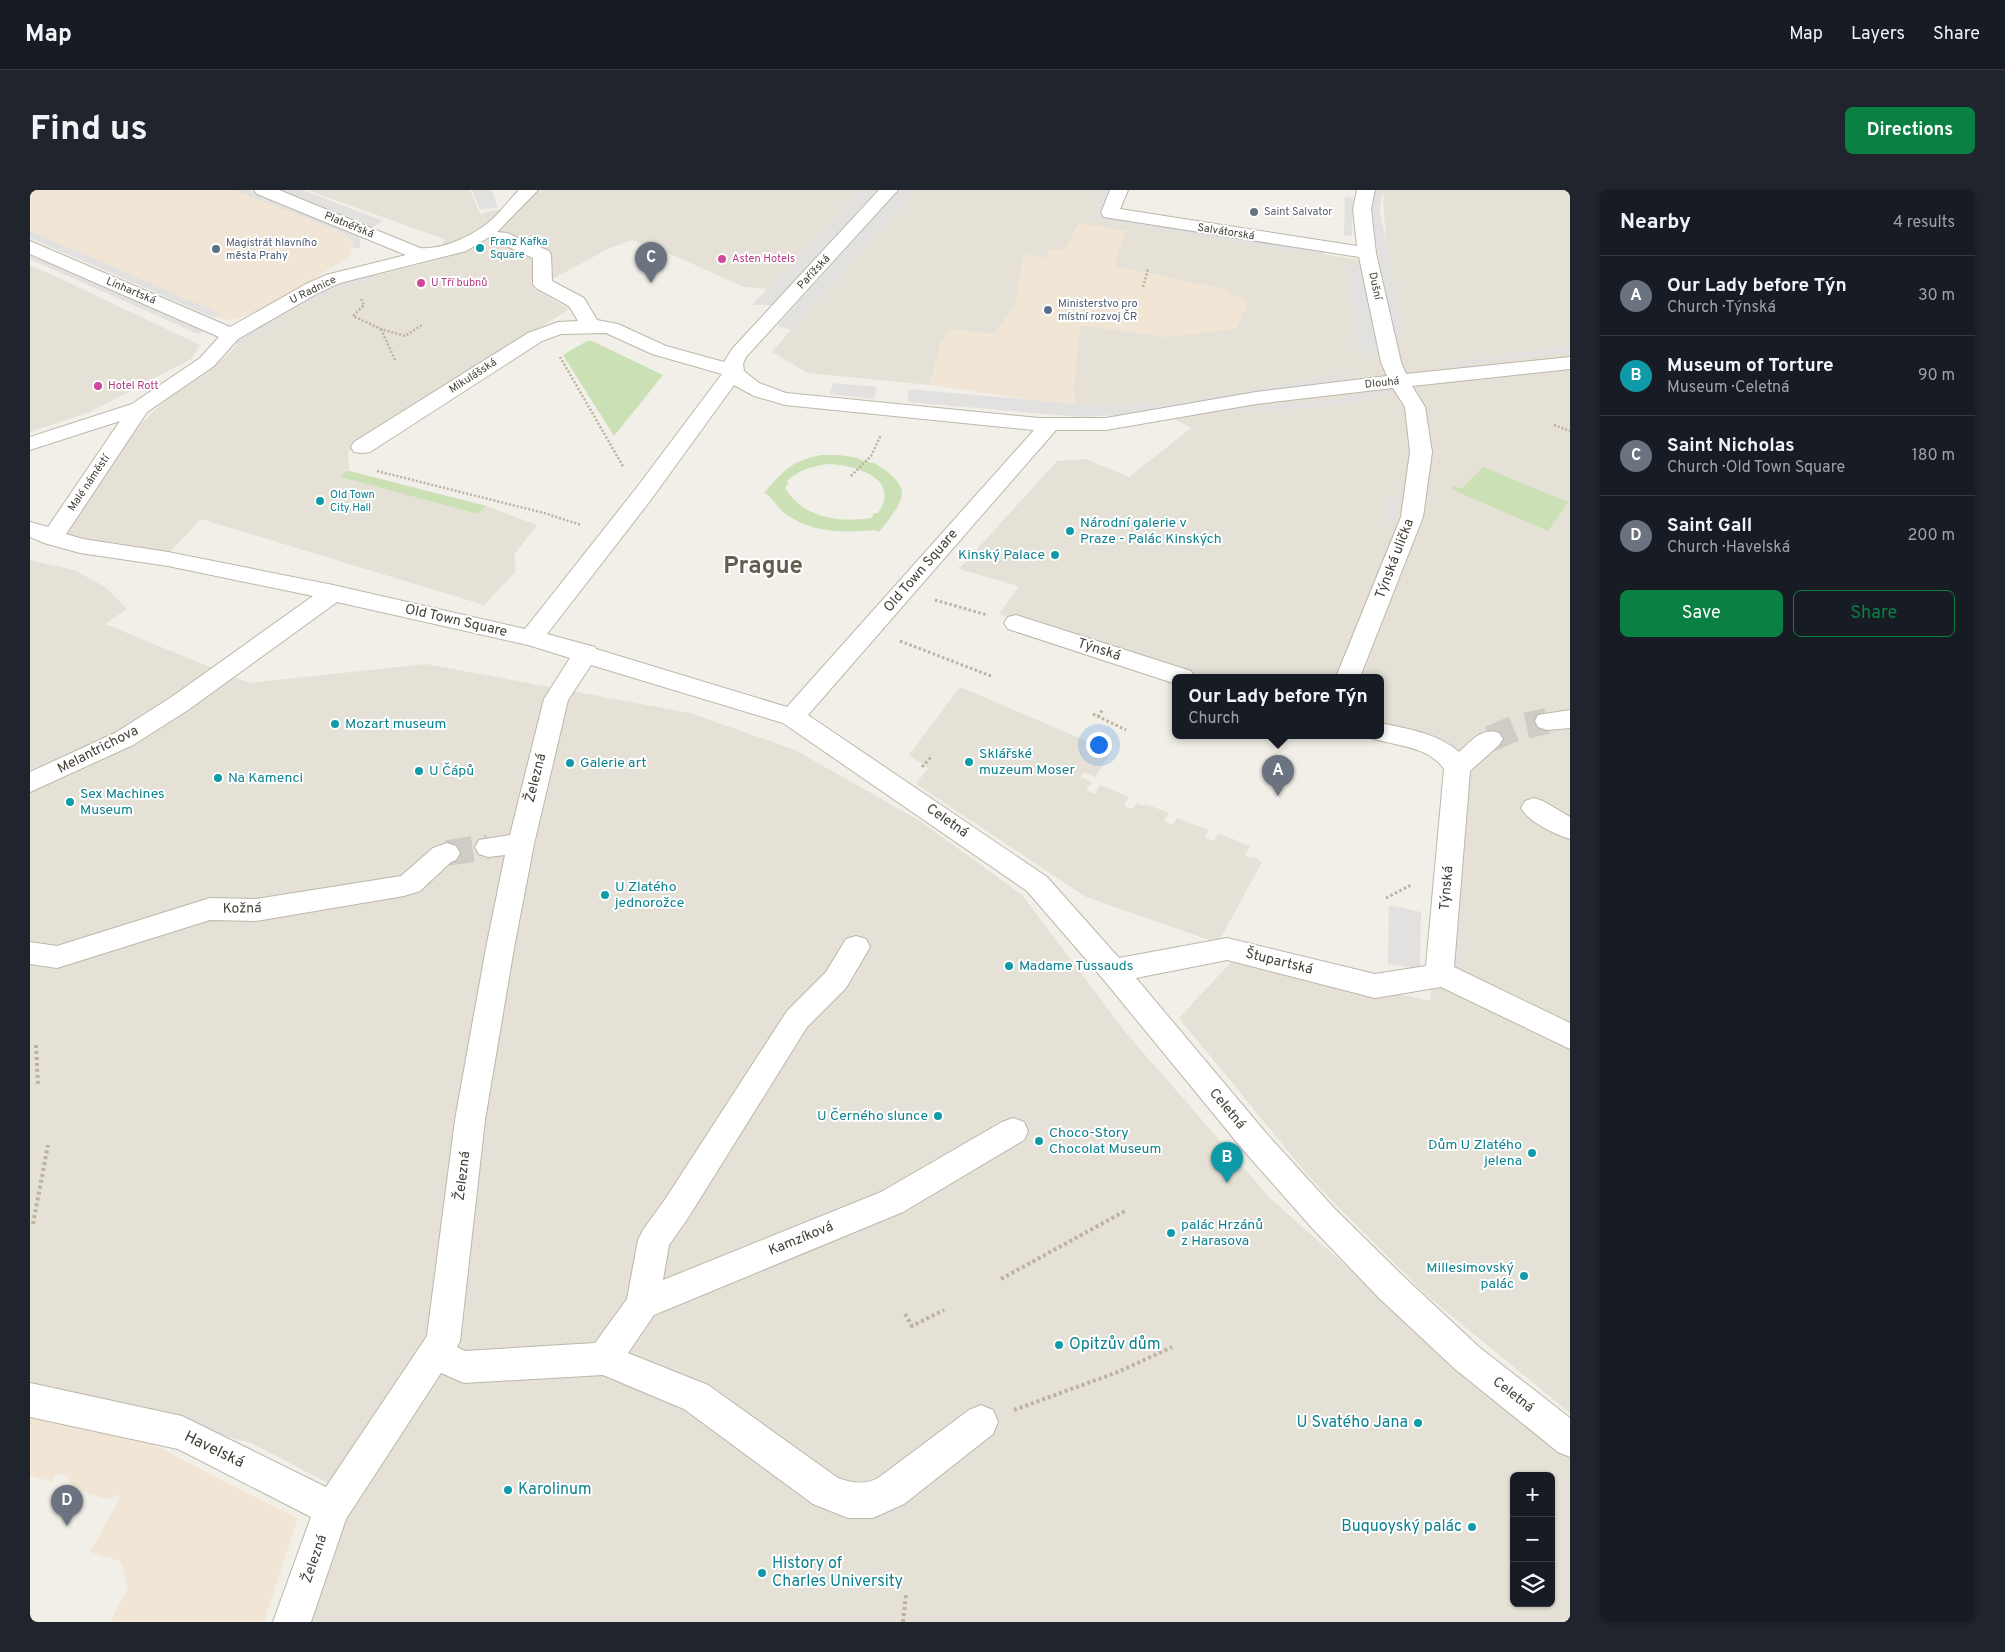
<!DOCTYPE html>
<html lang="en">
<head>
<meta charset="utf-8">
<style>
	body { margin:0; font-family:Overpass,sans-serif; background:#20242c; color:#f1f3f6 }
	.controls { position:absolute; right:15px; bottom:15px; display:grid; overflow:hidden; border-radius:8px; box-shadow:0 1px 4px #0004 }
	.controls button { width:45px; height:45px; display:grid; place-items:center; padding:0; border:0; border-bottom:1px solid #363941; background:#171b24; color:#f1f3f6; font:25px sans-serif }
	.you { position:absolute; left:1068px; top:554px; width:18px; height:18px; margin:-12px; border:4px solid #fff; border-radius:50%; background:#1a73e8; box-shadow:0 0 0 8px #1a73e833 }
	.badge { display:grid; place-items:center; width:32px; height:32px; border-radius:50%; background:#0b8043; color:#fff; font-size:16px; font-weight:700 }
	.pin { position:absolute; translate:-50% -41px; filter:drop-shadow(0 1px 2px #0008) }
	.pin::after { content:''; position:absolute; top:26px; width:18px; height:15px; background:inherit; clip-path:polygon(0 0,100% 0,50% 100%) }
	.popup { position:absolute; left:1142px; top:484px; width:212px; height:65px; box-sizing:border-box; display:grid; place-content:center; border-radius:8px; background:#171b24; filter:drop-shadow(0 1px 4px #0005); font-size:16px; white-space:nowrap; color:#9ea1a6 }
	.popup b { font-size:19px; color:#f1f3f6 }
	.popup::after { content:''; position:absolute; left:50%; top:100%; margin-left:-10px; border:10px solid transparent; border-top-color:#171b24 }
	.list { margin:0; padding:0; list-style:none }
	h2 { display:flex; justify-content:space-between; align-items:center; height:65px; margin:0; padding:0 20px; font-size:21px }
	h2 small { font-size:16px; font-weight:400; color:#9ea1a6 }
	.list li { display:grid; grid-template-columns:32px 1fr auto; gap:15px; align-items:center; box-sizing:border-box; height:80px; padding:0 20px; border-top:1px solid #363941 }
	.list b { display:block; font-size:19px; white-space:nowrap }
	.list p { margin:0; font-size:16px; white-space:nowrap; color:#9ea1a6 }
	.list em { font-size:16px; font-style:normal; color:#9ea1a6 }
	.actions { display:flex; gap:10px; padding:15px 20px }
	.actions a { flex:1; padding:11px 0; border:1px solid #0b8043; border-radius:8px; text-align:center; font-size:18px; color:#0b8043 }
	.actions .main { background:#0b8043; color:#fff }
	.icon { flex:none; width:28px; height:28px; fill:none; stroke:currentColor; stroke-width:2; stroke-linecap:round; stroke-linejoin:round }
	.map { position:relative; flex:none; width:1540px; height:1432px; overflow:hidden; border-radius:8px }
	header { display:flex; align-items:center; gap:30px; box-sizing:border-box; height:70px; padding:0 25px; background:#171b24; border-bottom:1px solid #363941 }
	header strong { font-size:24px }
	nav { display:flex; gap:28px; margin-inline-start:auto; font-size:18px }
	.intro { display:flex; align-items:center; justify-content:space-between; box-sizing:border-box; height:120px; padding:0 30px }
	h1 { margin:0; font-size:35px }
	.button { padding:12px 22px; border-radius:8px; background:#0b8043; color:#fff; font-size:18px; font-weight:700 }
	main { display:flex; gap:30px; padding:0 30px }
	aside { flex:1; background:#171b24; border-radius:8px; box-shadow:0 1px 4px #0004 }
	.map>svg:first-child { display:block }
	.residential { fill:#e5e1d6; fill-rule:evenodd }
	.commercial { fill:#f1e6d5 }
	.green { fill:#cbe1b5; fill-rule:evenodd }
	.parking { fill:#e3e1df }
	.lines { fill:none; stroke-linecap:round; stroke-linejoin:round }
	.minor-tunnel { stroke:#ceccc4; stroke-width:26; stroke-dasharray:26 13; stroke-linecap:butt }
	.minor-casing { stroke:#bcb7ab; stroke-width:2 }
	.path-far2 { stroke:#bcb39e; stroke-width:2.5; stroke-dasharray:2 2; stroke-linecap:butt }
	.path-far1 { stroke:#bcb39e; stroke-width:3; stroke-dasharray:2.5 2.5; stroke-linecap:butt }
	.path { stroke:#bcb39e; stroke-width:4; stroke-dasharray:3 3; stroke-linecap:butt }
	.minor { fill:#fff; fill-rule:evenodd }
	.worship-dot { fill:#6b7280; stroke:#fff; stroke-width:2 }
	.culture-dot { fill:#0f9aa8; stroke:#fff; stroke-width:2 }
	.service-dot { fill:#5c6f8a; stroke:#fff; stroke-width:2 }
	.hotel-dot { fill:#d1479c; stroke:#fff; stroke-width:2 }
	.labels { text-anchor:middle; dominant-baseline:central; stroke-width:4; stroke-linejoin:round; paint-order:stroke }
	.far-worship-label { font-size:11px; fill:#5b616d; stroke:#fff; text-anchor:start }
	.far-street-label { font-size:11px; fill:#443f37; stroke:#fff }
	.far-culture-label { font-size:11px; fill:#0d838f; stroke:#fff; text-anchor:start }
	.far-service-label { font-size:11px; fill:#4e5e75; stroke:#fff; text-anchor:start }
	.far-hotel-label { font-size:11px; fill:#b23c85; stroke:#fff; text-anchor:start }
	.culture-label { font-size:14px; fill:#0d838f; stroke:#fff; text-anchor:start }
	.street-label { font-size:14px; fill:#443f37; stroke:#fff }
	.near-culture-label { font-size:16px; fill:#0d838f; stroke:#fff; text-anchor:start }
	.near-street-label { font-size:16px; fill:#443f37; stroke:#fff }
	.town-label { font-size:24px; font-weight:bold; fill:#655e50; stroke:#fff }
</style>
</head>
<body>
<header>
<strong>Map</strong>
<nav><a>Map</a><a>Layers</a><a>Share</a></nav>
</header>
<div class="intro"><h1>Find us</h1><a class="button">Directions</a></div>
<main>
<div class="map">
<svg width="1540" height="1432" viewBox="0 0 1540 1432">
	<rect width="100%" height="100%" fill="#f1efe7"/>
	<g class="residential">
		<polygon points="277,0 440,0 450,24 495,13 508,0 831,0 739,99 714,97 638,63 636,64 602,50 578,59 504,99 540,119 394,209 318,262 319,281 456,316 507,335 484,365 486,381 454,415 171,329 137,365 34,347 38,336 95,250 132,213 193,169 217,145 305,96 410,69 414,49"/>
		<polygon points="880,0 1078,0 1068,30 1358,74 1353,11 1355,0 1540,0 1540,1223 1395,1104 1281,989 1149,828 1206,767 1400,811 1417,572 1397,559 1340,545 1350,545 1350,487 1162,487 969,424 989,396 929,379 1027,271 1055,269 1099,287 1161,238 1120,216 1048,217 1043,202 1050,135 1138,147 1196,100 1084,76 1084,73 1049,33 1034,61 1015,68 994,65 985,116 965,144 901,187 900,195 778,183 742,162"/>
		<polygon points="0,76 27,87 170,155 161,169 60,222 0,242"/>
		<path d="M0 370 44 380 75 397 97 419 75 434 219 493 396 474 660 523 765 560 890 631 992 705 1096 843 1241 1009 1480 1222 1540 1265V1432H279L323 1306 221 1253 88 1217 0 1202ZM1484 1286H1521V1413H1484Z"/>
		<polygon points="930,497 1071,557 1070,559 1080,564 1065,587 1054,582 1051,587 1062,592 1056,600 1065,604 1070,595 1099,607 1094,616 1098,618 1102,619 1107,613 1112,616 1116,614 1139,623 1134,631 1143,635 1147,628 1178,640 1175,648 1184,651 1188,643 1220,656 1215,665 1221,668 1224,667 1232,672 1188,753 1056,707 886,594 898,578 879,565"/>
	</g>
	<g class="commercial">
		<polygon points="0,0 209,0 324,47 319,67 228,122 196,131 0,48"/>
		<polygon points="1049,33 1096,41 1084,76 1196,100 1218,113 1206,139 1138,147 1050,135 1043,202 1048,217 900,195 910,153 921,139 966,144 985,116 994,65 1015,68 1019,60 1034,61"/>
		<polygon points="0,1220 19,1222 124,1255 268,1329 234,1432 80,1432 98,1397 91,1372 60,1362 90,1308 86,1304 80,1310 38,1297 40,1293 38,1286 29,1284 24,1287 22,1292 0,1285"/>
	</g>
	<g class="green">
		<polygon points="557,151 562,151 633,185 584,246 533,165"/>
		<path d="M791 265H809L829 268 828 269 842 273 843 272C886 299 875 308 849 342L844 340C812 343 780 343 753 322 746 316 742 306 734 303 753 281 761 271 791 265ZM799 274C825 275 872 288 848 323H845L841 328C809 333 773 328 755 298L759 293 756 292C768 280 782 276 799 274Z"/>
		<polygon points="1453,277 1538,312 1518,341 1421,299 1423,296 1431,299"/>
		<polygon points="316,281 319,281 456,316 448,324 311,287"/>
	</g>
	<g class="parking">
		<polygon points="204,0 219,0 313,37 324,43 330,49 330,58 323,58 322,50 311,42"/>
		<polygon points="244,0 273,0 353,31 342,38"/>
		<polygon points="442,0 462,0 468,18 450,19"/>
		<polygon points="830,0 847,0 742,115 722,115"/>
		<polygon points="869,0 887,0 762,140 747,136"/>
		<polygon points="1074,0 1082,0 1071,26 1293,61 1292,66 1061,29"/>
		<polygon points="1344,0 1356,0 1352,6 1350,21 1375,149 1364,148 1339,17"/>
		<polygon points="1315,7 1323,8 1322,46 1314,45"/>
		<polygon points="0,41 65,69 191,124 184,128 0,48"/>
		<polygon points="0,62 175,139 168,144 0,69"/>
		<polygon points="1333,73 1348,160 1329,165 1315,77"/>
		<polygon points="344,83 347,87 306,99 261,121 210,155 202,153 238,127 299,97"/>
		<polygon points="1540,156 1540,162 1421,177 1417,173"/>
		<polygon points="1319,183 1324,188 1157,217 1091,225 1051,227 877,212 879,199 1059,215 1145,213"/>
		<polygon points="803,193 847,197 844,209 800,204"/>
		<polygon points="1354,198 1359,203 1309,216 1204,223 1202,219 1308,209"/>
		<polygon points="1359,304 1372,307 1362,335 1353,333"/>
		<polygon points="1359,715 1391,722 1390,779 1358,774"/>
		<polygon points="1418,728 1431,731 1430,780 1418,778"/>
	</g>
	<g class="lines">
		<g class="minor-tunnel">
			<polyline points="1460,549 1485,538 1517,531"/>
			<polyline points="417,663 458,657"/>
		</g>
		<g class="minor-casing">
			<g id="minor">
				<path d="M224 0H249L390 58C413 60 442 46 459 32 470 23 479 10 489 0H508L467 42 477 43 519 61 521 65 522 91 554 108 567 130 588 134 636 156 694 172 702 159 849 0H868L716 167 713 174 714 181 729 193 756 203 1009 228H1076L1226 202 1357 186 1351 172 1329 67 1080 28 1074 27 1071 23 1080 0H1098L1090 19 1327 56 1323 19 1327 0H1345L1341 19 1346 63 1371 172 1376 184 1540 167V179L1382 196 1395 217 1402 262 1393 327 1330 487H1306L1371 327 1380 262 1375 217 1363 198 1226 214 1076 240H1026L778 525 1017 687 1089 768 1197 748 1345 784 1396 776 1414 579C1398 556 1366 556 1341 548L1339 545H1350V533C1378 539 1407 543 1429 562 1442 551 1451 537 1469 543L1473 549 1469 555 1440 581 1424 777 1540 833V859L1411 797 1345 808 1197 770 1106 788 1236 943 1304 1018 1373 1086 1449 1157 1540 1228V1267L1528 1262 1425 1179 1349 1108 1282 1038 1214 961 1073 789 997 701 753 533 561 475 538 510 504 654 484 758 455 930 430 1151 427 1157 435 1161 565 1153 597 1109 608 1050 613 1040 636 1008 757 821 796 782 816 749 826 746 836 749 840 757 816 798 777 837 658 1028 639 1055 633 1090 851 1002 972 932 983 928 994 932 998 941 994 950 873 1022 624 1125 598 1163 678 1195 808 1288C821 1293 836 1295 848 1288L939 1220 951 1215 963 1220 968 1232 963 1244 874 1314 843 1328H818L783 1314 654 1219 573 1185 434 1193 411 1183 316 1329 281 1432H243L281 1327 148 1259 0 1227V1193L152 1226 296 1297 397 1146 425 930 456 758 475 665 458 667 449 664 445 657 449 650 480 645 514 509 540 468 498 455 307 412 158 520 103 555 0 602V582L85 543 140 508 283 406 138 376 50 363 14 353 0 347V332L18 337 90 231 0 260V247L102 214 170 168 189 147 0 64V51L200 137 276 94 296 85 376 65 227 4ZM464 44 462 47 465 51 503 68V94L506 98 539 116 548 131 528 132 498 143 324 252 321 257 324 262 332 263 340 262 512 151 531 144 576 143 622 164 692 184 604 301 495 439 303 395 138 362 53 349 36 344 117 222 184 176 208 149 290 102 310 93 436 61ZM704 195 724 206 755 215 1004 240 757 517 566 459 565 457 517 444 620 311Z"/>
				<polygon points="986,425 1161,481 1164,487 1146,487 1146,494 978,439 974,433 978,427"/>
				<polygon points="1540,520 1540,538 1517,540 1508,537 1505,531 1508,525"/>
				<path d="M1504 608 1513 611 1540 627V649C1524 644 1499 632 1491 618L1495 611Z"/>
				<polygon points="417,653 426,656 430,663 426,670 421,672 390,701 374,706 226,731 180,730 27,778 0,774 0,752 27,756 180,708 226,709 371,686 403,658"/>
			</g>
		</g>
		<g class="path-far2">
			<polyline points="1113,97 1118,79"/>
			<polyline points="331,109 334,115 323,126 351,139 375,146 392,135"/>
			<polyline points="351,139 365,170"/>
			<polyline points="530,167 594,278"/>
			<polyline points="1524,235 1540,241"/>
			<polyline points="347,281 514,323 551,335"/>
			<polyline points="821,286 841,266 851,245"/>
		</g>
		<g class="path-far1">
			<polyline points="905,410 957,425"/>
			<polyline points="870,451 961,486"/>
			<polyline points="1063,524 1096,540"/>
			<polyline points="1068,527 1073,519"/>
			<polyline points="892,577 902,566"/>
			<polyline points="1356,708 1381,695"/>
		</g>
		<g class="path">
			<polyline points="6,855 8,895"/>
			<polyline points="3,1034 18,955"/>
			<polyline points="971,1089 1095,1021"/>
			<polyline points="875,1124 882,1136 914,1120"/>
			<polyline points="984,1220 1088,1182 1142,1157"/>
			<polyline points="873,1432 876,1405"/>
		</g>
		<use href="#minor" class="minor"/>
	</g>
	<circle class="worship-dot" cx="1224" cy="22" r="5"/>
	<g class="culture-dot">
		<circle cx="450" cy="58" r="5"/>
		<circle cx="290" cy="311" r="5"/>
		<circle cx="1040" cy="341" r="5"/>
		<circle cx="1025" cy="365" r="5"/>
		<circle cx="305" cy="534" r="5"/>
		<circle cx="939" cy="572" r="5"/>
		<circle cx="540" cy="573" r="5"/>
		<circle cx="389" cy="581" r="5"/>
		<circle cx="188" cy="588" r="5"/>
		<circle cx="40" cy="612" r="5"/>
		<circle cx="575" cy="705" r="5"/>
		<circle cx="979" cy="776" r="5"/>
		<circle cx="908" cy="926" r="5"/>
		<circle cx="1009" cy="951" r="5"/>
		<circle cx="1502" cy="963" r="5"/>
		<circle cx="1141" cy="1043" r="5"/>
		<circle cx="1494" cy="1086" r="5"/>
		<circle cx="1029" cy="1155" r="5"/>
		<circle cx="1388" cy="1233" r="5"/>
		<circle cx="478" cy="1300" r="5"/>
		<circle cx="1442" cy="1337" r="5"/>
		<circle cx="732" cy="1383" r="5"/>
	</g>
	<g class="service-dot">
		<circle cx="186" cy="59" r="5"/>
		<circle cx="1018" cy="120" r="5"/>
	</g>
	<g class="hotel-dot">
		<circle cx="692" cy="69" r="5"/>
		<circle cx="391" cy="93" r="5"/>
		<circle cx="68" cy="196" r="5"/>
	</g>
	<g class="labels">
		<g class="far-worship-label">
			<text x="1234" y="22">Saint Salvator</text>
		</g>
		<g class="far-street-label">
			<text transform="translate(319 35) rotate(22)">Platnéřská</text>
			<text transform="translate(1196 42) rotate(9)">Salvátorská</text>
			<text transform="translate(784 82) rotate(-47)">Pařížská</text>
			<text transform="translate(1345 96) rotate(78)">Dušní</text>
			<text transform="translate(283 100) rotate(-26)">U Radnice</text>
			<text transform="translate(101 101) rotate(23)">Linhartská</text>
			<text transform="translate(443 186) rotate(-33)">Mikulášská</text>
			<text transform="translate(1352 193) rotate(-6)">Dlouhá</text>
			<text transform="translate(59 293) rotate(-56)">Malé náměstí</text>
		</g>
		<g class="far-culture-label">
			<text x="460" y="52">Franz Kafka<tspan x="460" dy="13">Square</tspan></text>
			<text x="300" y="305">Old Town<tspan x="300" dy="13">City Hall</tspan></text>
		</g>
		<g class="far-service-label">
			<text x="196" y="53">Magistrát hlavního<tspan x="196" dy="13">města Prahy</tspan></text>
			<text x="1028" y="114">Ministerstvo pro<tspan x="1028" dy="13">místní rozvoj ČR</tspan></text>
		</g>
		<g class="far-hotel-label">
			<text x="702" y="69">Asten Hotels</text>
			<text x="401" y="93">U Tří bubnů</text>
			<text x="78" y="196">Hotel Rott</text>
		</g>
		<g class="culture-label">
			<text x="1050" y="333">Národní galerie v<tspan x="1050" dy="16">Praze - Palác Kinských</tspan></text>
			<text x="1015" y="365" text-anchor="end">Kinský Palace</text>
			<text x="315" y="534">Mozart museum</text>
			<text x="949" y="564">Sklářské<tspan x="949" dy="16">muzeum Moser</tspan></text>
			<text x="550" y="573">Galerie art</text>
			<text x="399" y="581">U Čápů</text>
			<text x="198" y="588">Na Kamenci</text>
			<text x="50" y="604">Sex Machines<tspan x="50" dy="16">Museum</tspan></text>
			<text x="585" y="697">U Zlatého<tspan x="585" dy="16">jednorožce</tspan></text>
			<text x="989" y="776">Madame Tussauds</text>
			<text x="898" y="926" text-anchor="end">U Černého slunce</text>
			<text x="1019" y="943">Choco-Story<tspan x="1019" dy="16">Chocolat Museum</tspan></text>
			<text x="1492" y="955" text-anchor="end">Dům U Zlatého<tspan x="1492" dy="16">jelena</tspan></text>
			<text x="1151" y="1035">palác Hrzánů<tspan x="1151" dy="16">z Harasova</tspan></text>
			<text x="1484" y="1078" text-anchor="end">Millesimovský<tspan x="1484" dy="16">palác</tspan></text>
		</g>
		<g class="street-label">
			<text transform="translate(1365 369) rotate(-69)">Týnská ulička</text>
			<text transform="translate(891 381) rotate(-49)">Old Town Square</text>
			<text transform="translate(426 431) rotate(13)">Old Town Square</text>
			<text transform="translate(1069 460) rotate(18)">Týnská</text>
			<text transform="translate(68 560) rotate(-27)">Melantrichova</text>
			<text transform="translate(506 588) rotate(-76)">Železná</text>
			<text transform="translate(917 631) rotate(35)">Celetná</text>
			<text transform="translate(1417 698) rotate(-85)">Týnská</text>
			<text transform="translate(212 719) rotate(-1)">Kožná</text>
			<text transform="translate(1249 772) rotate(14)">Štupartská</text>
			<text transform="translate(1197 919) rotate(50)">Celetná</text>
			<text transform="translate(433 986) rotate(-83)">Železná</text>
			<text transform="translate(771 1049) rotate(-22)">Kamzíková</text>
			<text transform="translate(1483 1205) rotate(38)">Celetná</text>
			<text transform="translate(285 1369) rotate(-71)">Železná</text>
		</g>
		<g class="near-culture-label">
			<text x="1039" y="1155">Opitzův dům</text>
			<text x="1378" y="1233" text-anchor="end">U Svatého Jana</text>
			<text x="488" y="1300">Karolinum</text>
			<text x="1432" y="1337" text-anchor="end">Buquoyský palác</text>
			<text x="742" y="1374">History of<tspan x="742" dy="18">Charles University</tspan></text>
		</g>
		<g class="near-street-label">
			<text transform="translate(184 1260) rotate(26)">Havelská</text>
		</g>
		<g class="town-label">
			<text x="733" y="377">Prague</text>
		</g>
	</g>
</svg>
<div class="controls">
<button>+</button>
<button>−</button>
<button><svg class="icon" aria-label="layers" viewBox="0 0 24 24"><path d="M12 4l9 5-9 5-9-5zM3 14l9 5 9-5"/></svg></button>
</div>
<div class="you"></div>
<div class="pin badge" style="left:1248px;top:606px;background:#6b7280">A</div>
<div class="popup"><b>Our Lady before Týn</b>Church</div>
<div class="pin badge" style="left:1197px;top:993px;background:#0f9aa8">B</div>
<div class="pin badge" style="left:621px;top:93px;background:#6b7280">C</div>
<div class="pin badge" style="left:37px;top:1336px;background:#6b7280">D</div>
</div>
<aside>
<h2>Nearby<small>4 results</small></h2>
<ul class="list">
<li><span class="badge" style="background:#6b7280">A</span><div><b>Our Lady before Týn</b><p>Church · Týnská</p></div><em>30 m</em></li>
<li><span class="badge" style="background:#0f9aa8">B</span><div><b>Museum of Torture</b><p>Museum · Celetná</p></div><em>90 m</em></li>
<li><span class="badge" style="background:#6b7280">C</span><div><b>Saint Nicholas</b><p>Church · Old Town Square</p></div><em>180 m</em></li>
<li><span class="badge" style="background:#6b7280">D</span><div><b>Saint Gall</b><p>Church · Havelská</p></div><em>200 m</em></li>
</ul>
<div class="actions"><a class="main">Save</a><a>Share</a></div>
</aside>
</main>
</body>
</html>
